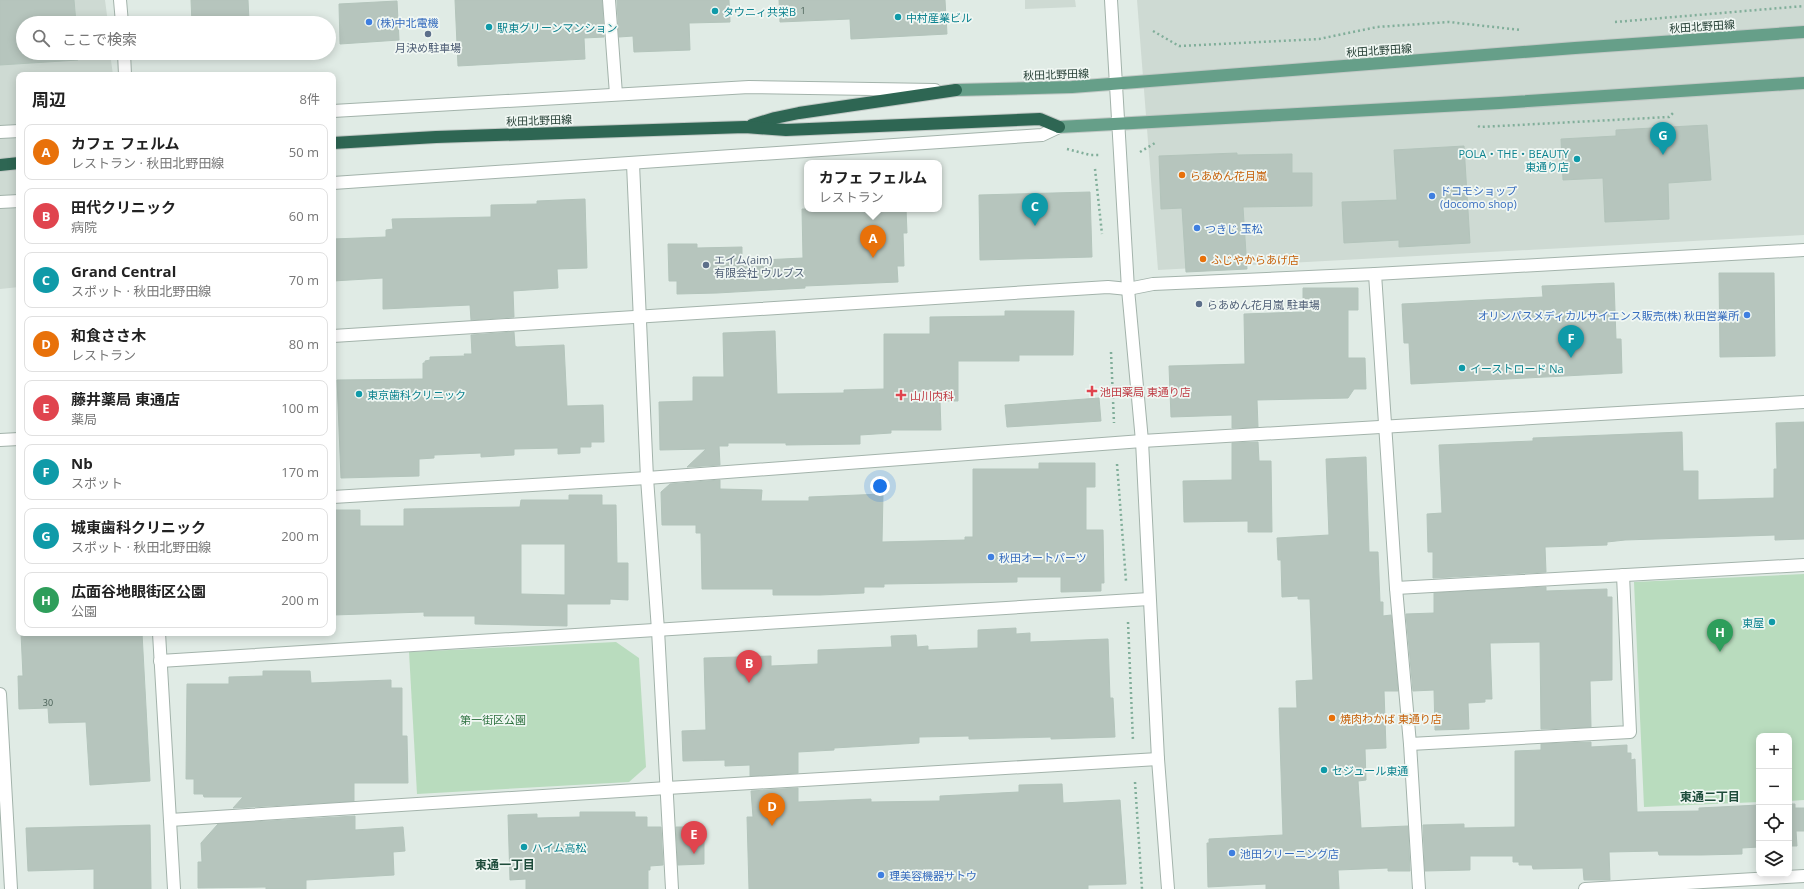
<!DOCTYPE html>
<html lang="ja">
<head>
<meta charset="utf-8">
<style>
	body { margin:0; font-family:"Open Sans","Noto Sans JP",sans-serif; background:#f6f6f6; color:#222 }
	.controls { position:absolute; right:12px; bottom:12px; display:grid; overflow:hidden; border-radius:8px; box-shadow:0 2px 10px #0003 }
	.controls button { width:36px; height:36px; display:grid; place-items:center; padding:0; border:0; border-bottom:1px solid #e0e0e0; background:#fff; color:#222; font:20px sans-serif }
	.you { position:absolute; left:880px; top:486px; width:14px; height:14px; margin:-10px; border:3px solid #fff; border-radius:50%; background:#1a73e8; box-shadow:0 0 0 6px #1a73e833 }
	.badge { display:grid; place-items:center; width:26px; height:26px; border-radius:50%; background:#ea580c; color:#fff; font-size:13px; font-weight:700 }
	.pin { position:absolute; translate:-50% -33px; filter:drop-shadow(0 1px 2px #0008) }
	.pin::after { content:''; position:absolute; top:21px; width:14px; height:12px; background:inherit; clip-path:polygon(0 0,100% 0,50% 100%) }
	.popup { position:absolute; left:804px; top:160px; width:138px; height:52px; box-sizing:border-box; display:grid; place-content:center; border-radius:8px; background:#fff; filter:drop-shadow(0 1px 3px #0005); font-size:13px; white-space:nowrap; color:#767676 }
	.popup b { font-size:15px; color:#222 }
	.popup::after { content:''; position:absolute; left:50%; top:100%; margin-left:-8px; border:8px solid transparent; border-top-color:#fff }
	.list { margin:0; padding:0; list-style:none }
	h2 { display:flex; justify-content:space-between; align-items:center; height:52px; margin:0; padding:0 16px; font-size:17px }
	h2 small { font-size:13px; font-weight:400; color:#767676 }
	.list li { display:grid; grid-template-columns:26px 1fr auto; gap:12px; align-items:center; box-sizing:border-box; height:56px; margin:0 8px 8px; padding:0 8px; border:1px solid #e0e0e0; border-radius:8px }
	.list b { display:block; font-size:15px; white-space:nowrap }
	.list p { margin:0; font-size:13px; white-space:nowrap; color:#767676 }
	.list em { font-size:13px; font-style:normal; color:#767676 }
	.icon { flex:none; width:22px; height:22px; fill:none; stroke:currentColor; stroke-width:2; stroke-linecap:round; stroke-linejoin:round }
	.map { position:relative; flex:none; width:1804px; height:889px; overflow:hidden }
	.search { position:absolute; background:#fff; box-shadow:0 2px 10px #0003; left:16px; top:16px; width:320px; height:44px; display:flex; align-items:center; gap:10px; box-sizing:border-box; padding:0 14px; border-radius:22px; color:#767676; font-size:15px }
	.panel { position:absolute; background:#fff; box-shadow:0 2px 10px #0003; left:16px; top:72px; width:320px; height:564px; border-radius:8px }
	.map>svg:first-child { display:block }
	.built { fill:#cedad3 }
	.green { fill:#b9dcbe }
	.building { fill:#b6c5bd; stroke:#b3c4bb; fill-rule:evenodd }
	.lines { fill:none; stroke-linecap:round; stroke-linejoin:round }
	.minor-casing { stroke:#a3b3ab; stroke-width:14 }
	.major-casing { stroke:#c1c8c5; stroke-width:14 }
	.highway-casing { stroke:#c1c8c5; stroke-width:14 }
	.path { stroke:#81ae9a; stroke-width:2.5; stroke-dasharray:2 3; stroke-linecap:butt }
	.minor { stroke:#fff; stroke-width:12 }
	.major { stroke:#669f89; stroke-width:12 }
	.highway { stroke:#2e6653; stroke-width:12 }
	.culture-dot { fill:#0f9aa8; stroke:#f0f7f3; stroke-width:1.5 }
	.shop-dot { fill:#3f7fe0; stroke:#f0f7f3; stroke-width:1.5 }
	.service-dot { fill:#5c6f8a; stroke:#f0f7f3; stroke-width:1.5 }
	.food-dot { fill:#e8710a; stroke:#f0f7f3; stroke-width:1.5 }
	.health-dot { fill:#e0444e; stroke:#f0f7f3; stroke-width:1.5 }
	.labels { text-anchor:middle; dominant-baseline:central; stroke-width:3.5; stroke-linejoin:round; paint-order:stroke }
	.number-label { font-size:9px; fill:#465e54 }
	.culture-label { font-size:11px; fill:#0d838f; stroke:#f0f7f3; text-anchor:start }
	.shop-label { font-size:11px; fill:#366cbe; stroke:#f0f7f3; text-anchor:start }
	.street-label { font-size:11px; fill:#213b31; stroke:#f0f7f3 }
	.service-label { font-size:11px; fill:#4e5e75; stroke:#f0f7f3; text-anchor:start }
	.food-label { font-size:11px; fill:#c56008; stroke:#f0f7f3; text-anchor:start }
	.health-label { font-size:11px; fill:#be3a42; stroke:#f0f7f3; text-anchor:start }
	.park-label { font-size:11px; fill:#2c703e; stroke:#f0f7f3 }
	.neighbourhood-label { font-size:12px; font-weight:bold; fill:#1e4c3b; stroke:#f0f7f3 }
</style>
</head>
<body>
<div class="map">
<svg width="1804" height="889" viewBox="0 0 1804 889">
	<rect width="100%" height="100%" fill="#e0ebe5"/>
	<g class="built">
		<polygon points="0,0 105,0 108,23 23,23 23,53 110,53 113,75 19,75 19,287 0,289"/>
		<polygon points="1025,0 1075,0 1076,7 1025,9"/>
		<polygon points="1137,0 1804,0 1804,235 1158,270"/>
	</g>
	<g class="green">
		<polygon points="1804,574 1804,800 1789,801 1789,736 1759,736 1759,802 1644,807 1634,582"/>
		<polygon points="616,642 639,658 646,767 629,782 417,794 409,652"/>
	</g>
	<g class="building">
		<polygon points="0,0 74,0 76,23 23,23 23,53 77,53 78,60 0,65"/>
		<polygon points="191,0 248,0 249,21 192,23"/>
		<polygon points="455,0 602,0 604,37 584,38 585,59 458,66"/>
		<polygon points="617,0 729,0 730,22 689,23 690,50 634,52 633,36 619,37"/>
		<polygon points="779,0 945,0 947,34 851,39 850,19 780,22"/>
		<polygon points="397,1 399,40 340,44 339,4"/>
		<polygon points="1707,125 1711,180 1668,183 1669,219 1605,222 1603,178 1563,180 1561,139 1616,136 1616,130"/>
		<polygon points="1464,146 1470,243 1399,247 1399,240 1344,243 1342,202 1397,200 1394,150"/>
		<polygon points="1237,153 1237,155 1292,154 1292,173 1312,173 1312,206 1243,207 1247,269 1186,272 1182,208 1161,209 1159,156"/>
		<polygon points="1090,192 1092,257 980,260 979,195"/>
		<polygon points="585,199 587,268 557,269 558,288 513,291 514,317 471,320 470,305 383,309 383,278 333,281 333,239 386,237 386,230 393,229 392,219 491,217 491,205 537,204 537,201"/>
		<polygon points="802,209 906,209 907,233 903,233 904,266 897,266 898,282 805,286 805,288 717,293 677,294 677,281 669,281 668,244 697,244 697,248 742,247 742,261 803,258"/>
		<polygon points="1719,273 1774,273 1775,356 1720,357"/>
		<polygon points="1614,283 1616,339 1621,339 1622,373 1411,384 1409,343 1404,343 1402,304 1543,297 1542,286"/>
		<polygon points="1303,288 1358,288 1358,310 1348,310 1348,358 1365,358 1366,389 1354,389 1348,398 1257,400 1258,427 1232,428 1232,415 1171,417 1169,366 1245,364 1244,314 1303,312"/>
		<polygon points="1005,311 1074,311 1073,355 1019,355 1019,361 958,361 958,401 940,401 941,430 891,430 891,433 860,435 860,444 786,445 786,443 728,443 728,446 719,446 720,465 687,467 706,449 660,450 659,402 693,401 693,377 724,377 723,333 775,331 777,394 844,393 844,390 884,389 884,334 930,334 930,317 1005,316"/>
		<polygon points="514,332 515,346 517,347 564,345 567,406 603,405 604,442 591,442 591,447 580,447 580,453 558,454 558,448 514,449 514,455 481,457 481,453 434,455 434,458 419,459 419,476 341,478 337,380 423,379 423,363 425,363 425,361 430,360 430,357 465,356 464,354 472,354 471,335"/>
		<polygon points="1099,398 1101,421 1007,427 1005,405"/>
		<polygon points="1804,422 1804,539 1775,540 1775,535 1625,540 1607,542 1607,545 1545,547 1546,572 1433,578 1433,552 1428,552 1427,514 1442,513 1439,445 1533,441 1533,438 1682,432 1683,471 1698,471 1698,500 1774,498 1774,469 1777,469 1776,423"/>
		<polygon points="1258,442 1259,461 1271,461 1272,532 1248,532 1248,521 1184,522 1183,481 1232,480 1232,443"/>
		<polygon points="1366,457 1369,552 1378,552 1380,602 1383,602 1383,616 1391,615 1398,691 1384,691 1386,748 1365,749 1366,780 1358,781 1361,828 1408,826 1410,871 1388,871 1388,868 1338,870 1339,889 1266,889 1266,884 1208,887 1207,843 1209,843 1209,839 1283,835 1279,708 1297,708 1296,681 1313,680 1310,599 1298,599 1298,596 1282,597 1281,560 1278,560 1277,538 1329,535 1326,459"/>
		<polygon points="1039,463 1095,463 1095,487 1086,487 1086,530 1103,530 1104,583 1101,583 1101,591 1061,592 1061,577 1017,577 1017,582 884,584 884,587 864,587 864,593 820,595 773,595 773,589 702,589 701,533 696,533 696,525 662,525 661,492 670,484 720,480 720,489 762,490 761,501 809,501 809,497 883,494 882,542 965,540 965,537 973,537 973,469 1039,469"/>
		<path d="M569 495H602V505H616L617 563H628V600L610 599V604H567V626L475 624V616H424V612L333 615V510H360V526H404V509L520 507 521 500H569ZM521 544H565V595L521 594Z"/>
		<polygon points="1546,587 1546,591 1607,589 1607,597 1612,597 1612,680 1590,681 1591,727 1541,729 1540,642 1490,643 1492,699 1485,699 1485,702 1468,703 1469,729 1435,730 1434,690 1413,691 1406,614 1434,613 1434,593"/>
		<polygon points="1016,628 1016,634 1030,633 1030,642 1108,639 1110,698 1113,698 1115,737 1051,739 1051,737 969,739 969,736 919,737 919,743 834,748 834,750 798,752 798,773 750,776 750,765 725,766 725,760 683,761 682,731 706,730 704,658 771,656 771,666 818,664 818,650 892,647 891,636 916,635 917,647 928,646 928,650 978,648 978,630"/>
		<polygon points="21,633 142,633 150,781 90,785 86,722 49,723 48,708 19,709 18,676 23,676"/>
		<polygon points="263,671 310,671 311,683 391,680 391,688 402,688 402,736 407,736 408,783 354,783 354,801 233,808 243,797 204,797 203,794 194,794 194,779 186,779 187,684 229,684 229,677 263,676"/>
		<polygon points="1591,742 1591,747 1627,745 1627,753 1631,753 1631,760 1635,759 1637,812 1699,811 1699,808 1759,805 1759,847 1742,848 1742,854 1701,855 1659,855 1658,851 1609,852 1610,880 1584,880 1583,868 1533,869 1532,865 1519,865 1519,862 1513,862 1513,856 1470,856 1470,870 1425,871 1423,825 1464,824 1464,828 1515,827 1515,751 1541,750 1541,744"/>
		<polygon points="1062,784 1063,803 1120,800 1126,884 1088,885 1088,889 749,889 747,817 753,817 751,791 798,788 798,802 871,799 871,802 940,801 940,796 1019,792 1019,785"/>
		<polygon points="1789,804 1795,804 1795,808 1804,808 1804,831 1796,831 1797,846 1789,846"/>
		<polygon points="580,812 635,812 635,817 647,817 647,827 661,827 663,865 650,866 650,870 648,870 648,889 526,889 526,879 510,880 508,815 537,814 537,818 580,817"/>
		<polygon points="355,816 355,830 403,827 405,851 393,852 394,875 306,880 306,889 266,889 266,887 198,888 198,862 202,862 201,843 218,824"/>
		<polygon points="150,825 151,889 94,889 94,869 28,871 26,828"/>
		<polygon points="676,827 704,827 704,864 678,865"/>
	</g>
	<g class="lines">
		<g class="minor-casing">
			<g id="minor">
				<polyline points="120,0 122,23"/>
				<polyline points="609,0 616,94"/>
				<polyline points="1111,0 1128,289 1142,441 1158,759 1168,889"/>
				<polyline points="124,53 125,75"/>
				<polyline points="333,111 749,87 935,90"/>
				<polyline points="0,132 19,131"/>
				<polyline points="633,164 647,478 658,630 672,889"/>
				<polyline points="333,183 1042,135 1059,127"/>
				<polyline points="0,202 19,201"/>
				<polyline points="333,336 1108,287 1128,289 1153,284 1375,274"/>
				<polyline points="0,440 19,439"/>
				<polyline points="333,497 647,478 1142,441 1804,402"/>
				<polyline points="1396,588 1804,565"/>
				<polyline points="159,633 174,889"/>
				<polyline points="160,661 1149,599"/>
				<polyline points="0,694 11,889"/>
				<polyline points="1410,744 1630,732 1623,575"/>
				<polyline points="170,820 667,788 1158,759"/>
				<polyline points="1419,889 1410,744 1396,588 1375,274 1804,250"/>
				<polyline points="1585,889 1804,876"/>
			</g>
		</g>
		<g class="major-casing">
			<g id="major">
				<polyline points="956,90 1072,87 1575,48 1804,32"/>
				<polyline points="1059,127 1499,103 1804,83"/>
			</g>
		</g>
		<g class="highway-casing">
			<g id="highway">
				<polyline points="752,125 775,118 799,113 956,90"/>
				<polyline points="333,143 436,137 745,127 786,130 1040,119 1059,127"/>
				<polyline points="0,165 19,163"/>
			</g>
		</g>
		<g class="path">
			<polyline points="1615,22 1804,6"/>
			<polyline points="1153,31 1179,46 1319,39 1377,27 1449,22 1521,30"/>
			<polyline points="1478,126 1480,127 1669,117 1673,113"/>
			<polyline points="1067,149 1090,155 1099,155"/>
			<polyline points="1140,152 1155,143"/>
			<polyline points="1095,169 1102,234"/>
			<polyline points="1111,352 1114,423"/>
			<polyline points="1117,464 1126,581"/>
			<polyline points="1128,622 1133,741"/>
			<polyline points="1135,782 1142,889"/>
		</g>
		<use href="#minor" class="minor"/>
		<use href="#major" class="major"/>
		<use href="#highway" class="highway"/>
	</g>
	<g class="culture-dot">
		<circle cx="715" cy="11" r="4"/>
		<circle cx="898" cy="17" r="4"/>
		<circle cx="489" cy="27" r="4"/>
		<circle cx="1577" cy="159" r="4"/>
		<circle cx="1462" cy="368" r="4"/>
		<circle cx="359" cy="394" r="4"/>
		<circle cx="1772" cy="622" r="4"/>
		<circle cx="1324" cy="770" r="4"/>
		<circle cx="524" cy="847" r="4"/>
	</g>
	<g class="shop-dot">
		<circle cx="369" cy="22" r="4"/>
		<circle cx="1432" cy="196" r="4"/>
		<circle cx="1197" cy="228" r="4"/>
		<circle cx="1747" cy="315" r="4"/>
		<circle cx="991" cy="557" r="4"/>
		<circle cx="1232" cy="853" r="4"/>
		<circle cx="881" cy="875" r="4"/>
	</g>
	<g class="service-dot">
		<circle cx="428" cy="34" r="4"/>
		<circle cx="706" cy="265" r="4"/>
		<circle cx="1199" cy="304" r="4"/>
	</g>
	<g class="food-dot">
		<circle cx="1182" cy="175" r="4"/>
		<circle cx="1203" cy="259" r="4"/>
		<circle cx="1332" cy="718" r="4"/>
	</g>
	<g class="health-dot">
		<path d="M1090 385h4v4h4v4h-4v4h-4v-4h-4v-4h4z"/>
		<path d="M899 389h4v4h4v4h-4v4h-4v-4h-4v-4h4z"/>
	</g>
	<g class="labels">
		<g class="number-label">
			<text x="803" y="10">1</text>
			<text x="48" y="702">30</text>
		</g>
		<g class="culture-label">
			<text x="723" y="11">タウニィ共栄B</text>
			<text x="906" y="17">中村産業ビル</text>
			<text x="497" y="27">駅東グリーンマンション</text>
			<text x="1569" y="153" text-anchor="end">POLA・THE・BEAUTY<tspan x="1569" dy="13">東通り店</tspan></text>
			<text x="1470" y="368">イーストロード Na</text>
			<text x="367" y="394">東京歯科クリニック</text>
			<text x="1764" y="622" text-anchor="end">東屋</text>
			<text x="1332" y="770">セジュール東通</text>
			<text x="532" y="847">ハイム高松</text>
		</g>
		<g class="shop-label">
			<text x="377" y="22">(株)中北電機</text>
			<text x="1440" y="190">ドコモショップ<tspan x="1440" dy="13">(docomo shop)</tspan></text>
			<text x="1205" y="228">つきじ 玉松</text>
			<text x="1739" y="315" text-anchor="end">オリンパスメディカルサイエンス販売(株) 秋田営業所</text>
			<text x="999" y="557">秋田オートパーツ</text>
			<text x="1240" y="853">池田クリーニング店</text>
			<text x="889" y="875">理美容機器サトウ</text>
		</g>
		<g class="street-label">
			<text transform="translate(1702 26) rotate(-4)">秋田北野田線</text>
			<text transform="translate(1379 50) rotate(-4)">秋田北野田線</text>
			<text transform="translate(1056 74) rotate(-2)">秋田北野田線</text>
			<text transform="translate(539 120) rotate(-2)">秋田北野田線</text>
		</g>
		<g class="service-label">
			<text x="428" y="47" text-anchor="middle">月決め駐車場</text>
			<text x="714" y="259">エイム(aim)<tspan x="714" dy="13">有限会社 ウルブス</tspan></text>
			<text x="1207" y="304">らあめん花月嵐 駐車場</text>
		</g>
		<g class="food-label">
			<text x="1190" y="175">らあめん花月嵐</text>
			<text x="1211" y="259">ふじやからあげ店</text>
			<text x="1340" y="718">焼肉わかば 東通り店</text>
		</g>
		<g class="health-label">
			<text x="1100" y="391">池田薬局 東通り店</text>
			<text x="910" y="395">山川内科</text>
		</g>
		<g class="park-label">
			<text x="493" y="719">第一街区公園</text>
		</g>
		<g class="neighbourhood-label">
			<text x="1710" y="796">東通二丁目</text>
			<text x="505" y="864">東通一丁目</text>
		</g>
	</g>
</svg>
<div class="controls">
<button>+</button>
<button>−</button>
<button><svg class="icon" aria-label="locate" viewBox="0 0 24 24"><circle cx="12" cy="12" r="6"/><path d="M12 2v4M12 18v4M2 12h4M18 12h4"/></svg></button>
<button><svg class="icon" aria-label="layers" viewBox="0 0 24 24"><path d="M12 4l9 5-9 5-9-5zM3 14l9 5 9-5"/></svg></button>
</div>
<div class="you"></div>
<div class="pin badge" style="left:873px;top:258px;background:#e8710a">A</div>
<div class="popup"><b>カフェ フェルム</b>レストラン</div>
<div class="pin badge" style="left:749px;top:683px;background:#e0444e">B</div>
<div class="pin badge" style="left:1035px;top:226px;background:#0f9aa8">C</div>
<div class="pin badge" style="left:772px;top:826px;background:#e8710a">D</div>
<div class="pin badge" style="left:694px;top:854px;background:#e0444e">E</div>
<div class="pin badge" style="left:1571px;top:358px;background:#0f9aa8">F</div>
<div class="pin badge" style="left:1663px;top:155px;background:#0f9aa8">G</div>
<div class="pin badge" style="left:1720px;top:652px;background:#2e9e5b">H</div>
<div class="search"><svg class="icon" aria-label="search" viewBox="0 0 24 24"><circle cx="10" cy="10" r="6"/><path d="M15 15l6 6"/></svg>ここで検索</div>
<section class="panel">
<h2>周辺<small>8件</small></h2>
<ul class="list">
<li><span class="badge" style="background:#e8710a">A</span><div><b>カフェ フェルム</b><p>レストラン · 秋田北野田線</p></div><em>50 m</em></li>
<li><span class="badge" style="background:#e0444e">B</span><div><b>田代クリニック</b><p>病院</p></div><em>60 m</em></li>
<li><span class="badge" style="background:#0f9aa8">C</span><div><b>Grand Central</b><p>スポット · 秋田北野田線</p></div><em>70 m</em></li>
<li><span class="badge" style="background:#e8710a">D</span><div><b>和食ささ木</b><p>レストラン</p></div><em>80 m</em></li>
<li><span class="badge" style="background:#e0444e">E</span><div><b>藤井薬局 東通店</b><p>薬局</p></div><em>100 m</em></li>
<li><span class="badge" style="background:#0f9aa8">F</span><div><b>Nb</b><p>スポット</p></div><em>170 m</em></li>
<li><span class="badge" style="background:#0f9aa8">G</span><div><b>城東歯科クリニック</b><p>スポット · 秋田北野田線</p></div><em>200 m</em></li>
<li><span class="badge" style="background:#2e9e5b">H</span><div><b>広面谷地眼街区公園</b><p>公園</p></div><em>200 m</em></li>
</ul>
</section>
</div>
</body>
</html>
